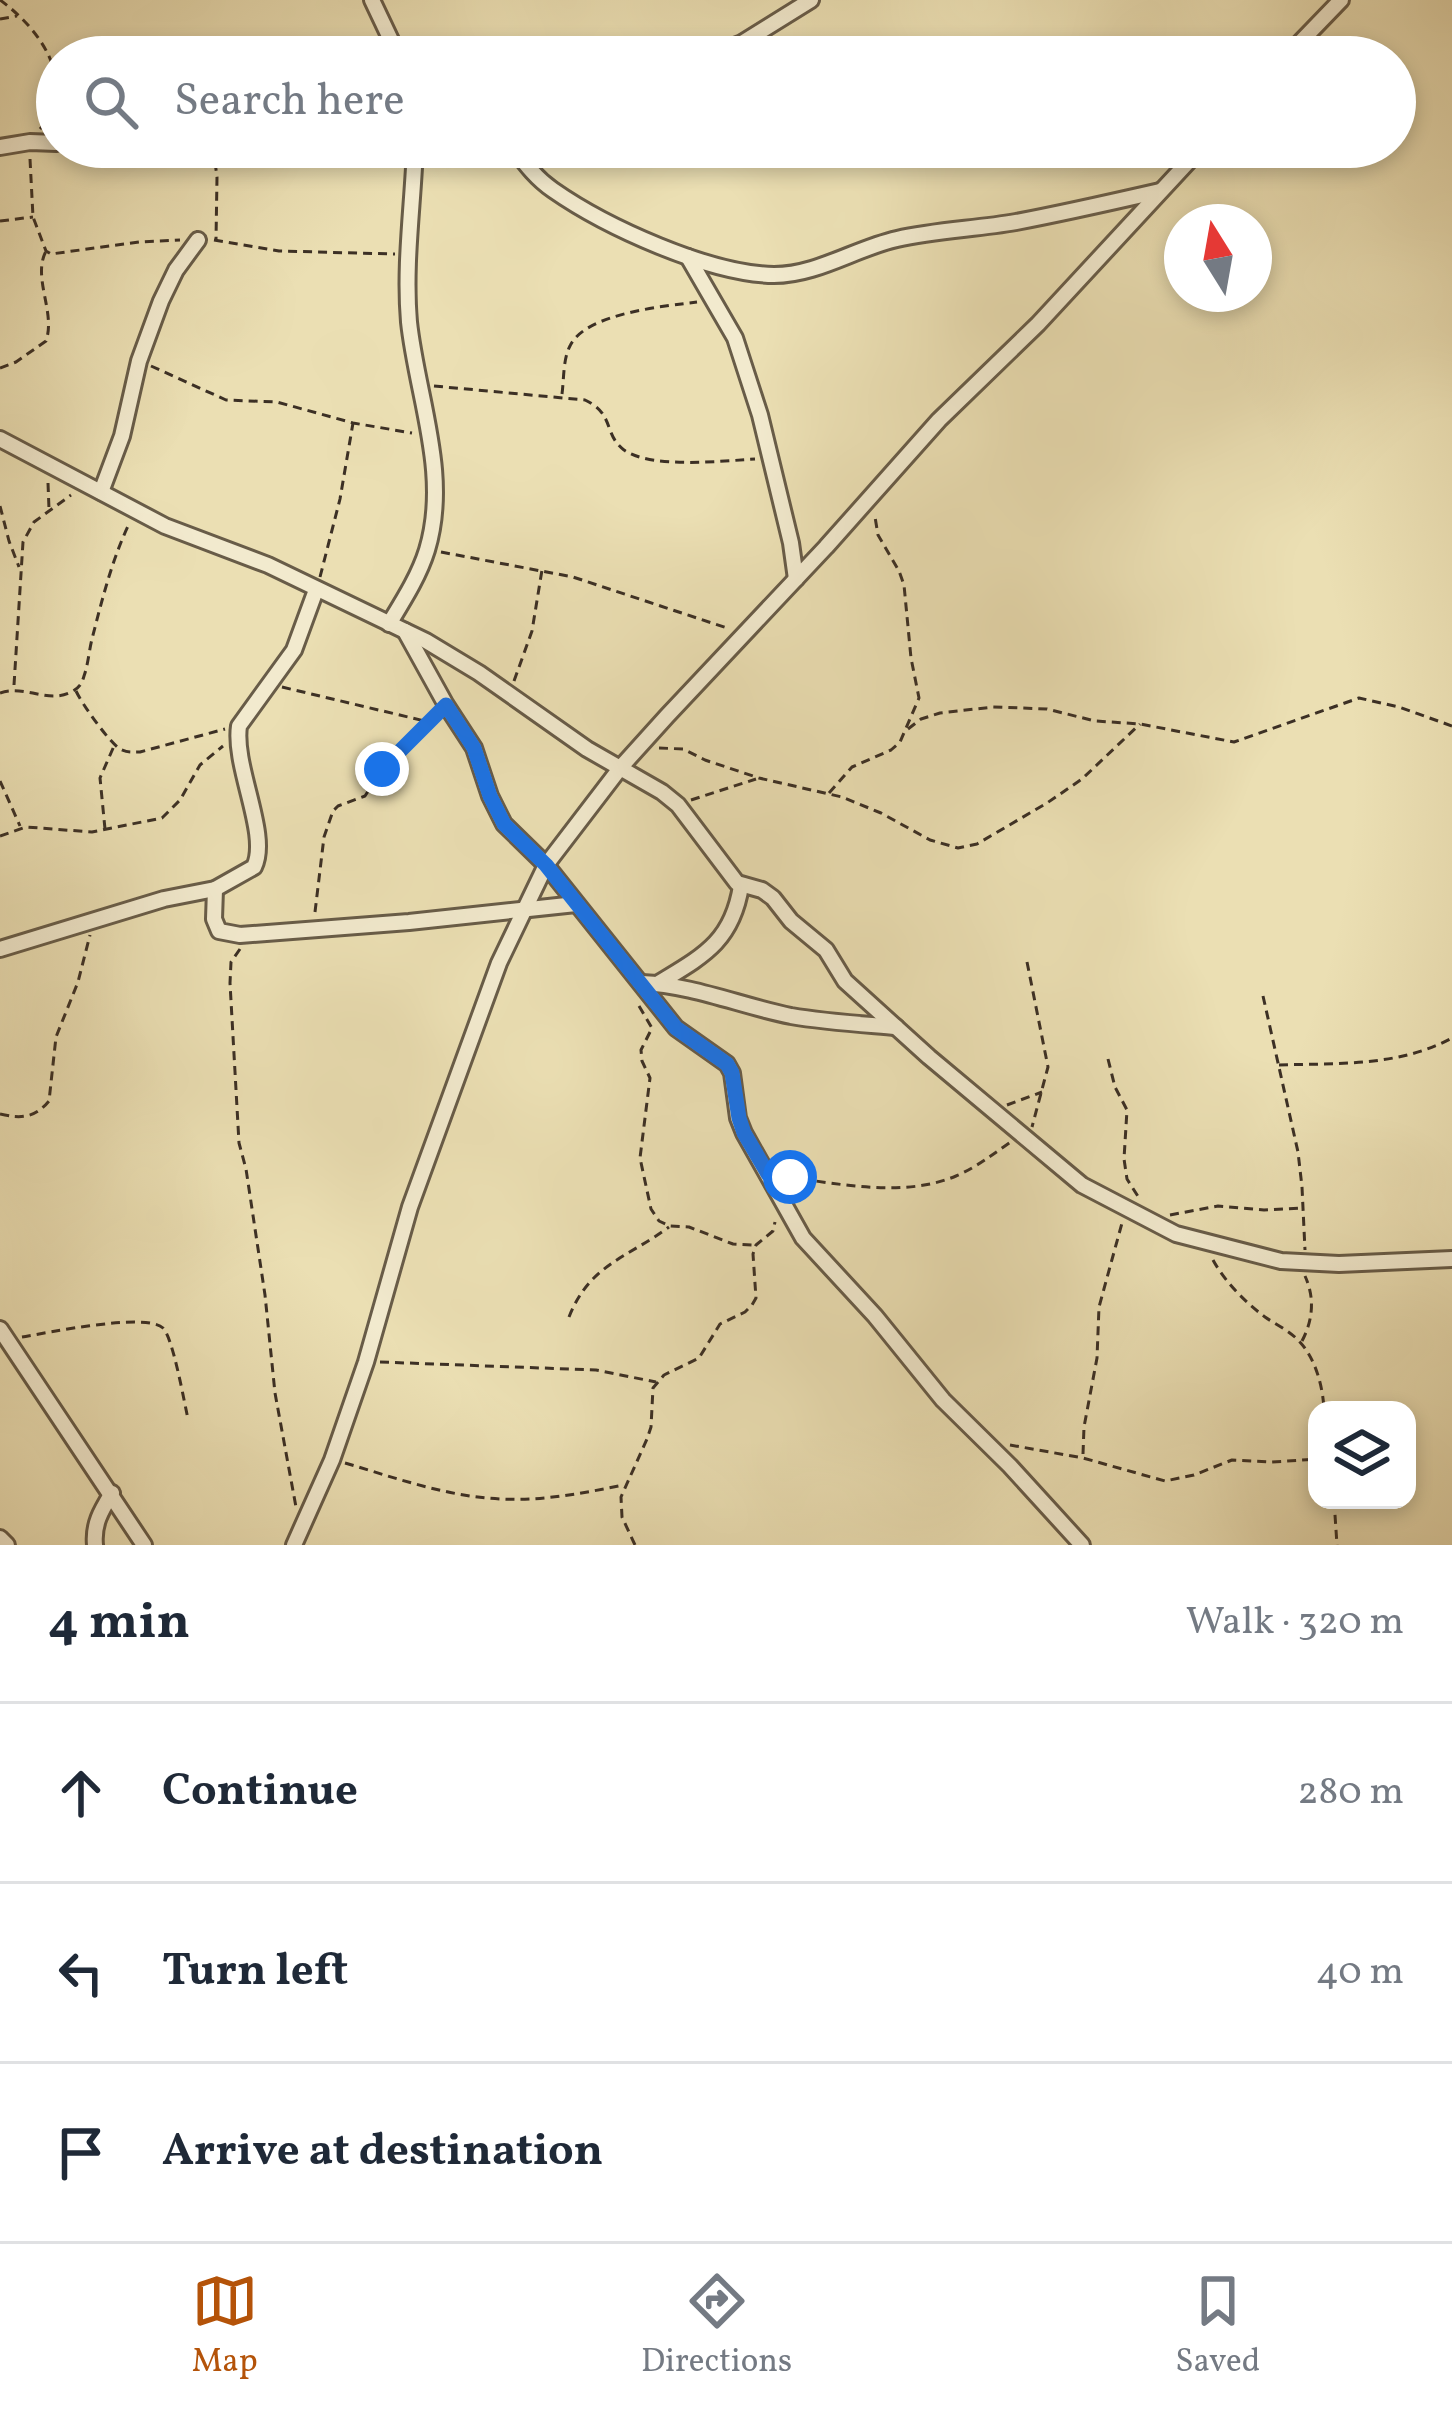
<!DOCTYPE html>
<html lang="en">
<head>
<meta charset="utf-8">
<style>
	body { margin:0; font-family:Vollkorn,serif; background:#f6f6f7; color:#1f2937 }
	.controls { position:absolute; right:36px; bottom:36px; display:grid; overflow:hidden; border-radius:24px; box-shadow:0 6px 18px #0003 }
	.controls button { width:108px; height:108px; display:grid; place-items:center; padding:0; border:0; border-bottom:3px solid #e0e1e3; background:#fff; color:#1f2937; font:60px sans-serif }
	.compass { position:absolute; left:1164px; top:204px; width:108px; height:108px; border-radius:50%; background:#fff; box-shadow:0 6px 18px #0003; rotate:349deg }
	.stop { position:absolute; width:36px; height:36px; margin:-27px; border:9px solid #1a73e8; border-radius:50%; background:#fff }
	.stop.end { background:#1a73e8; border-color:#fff; box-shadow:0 3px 12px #0008 }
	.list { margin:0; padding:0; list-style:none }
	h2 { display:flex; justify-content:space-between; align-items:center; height:156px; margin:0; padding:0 48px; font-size:51px }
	h2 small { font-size:39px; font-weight:400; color:#747a83 }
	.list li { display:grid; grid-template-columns:78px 1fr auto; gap:36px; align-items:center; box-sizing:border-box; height:180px; padding:0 48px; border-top:3px solid #e0e1e3 }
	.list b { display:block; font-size:45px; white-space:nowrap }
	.list em { font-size:39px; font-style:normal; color:#747a83 }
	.icon { flex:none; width:66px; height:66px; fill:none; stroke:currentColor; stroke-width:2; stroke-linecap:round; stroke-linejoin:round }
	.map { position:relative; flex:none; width:1452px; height:1545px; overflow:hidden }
	.search { position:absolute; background:#fff; box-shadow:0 6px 18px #0003; left:36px; right:36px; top:36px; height:132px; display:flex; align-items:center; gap:30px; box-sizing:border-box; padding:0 42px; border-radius:66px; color:#747a83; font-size:45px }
	.sheet { height:696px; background:#fff }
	nav { display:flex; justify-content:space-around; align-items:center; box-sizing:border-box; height:168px; border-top:3px solid #e0e1e3; background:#fff; font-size:33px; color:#747a83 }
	nav a { display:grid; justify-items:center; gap:6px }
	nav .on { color:#b45309 }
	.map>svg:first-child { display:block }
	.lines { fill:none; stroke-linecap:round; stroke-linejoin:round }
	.minor-casing { stroke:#685c48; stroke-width:20 }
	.path { stroke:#3c3025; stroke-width:3; stroke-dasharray:9 6; stroke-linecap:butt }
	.minor { stroke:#f2eace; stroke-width:14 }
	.route { stroke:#1a73e8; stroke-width:15 }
</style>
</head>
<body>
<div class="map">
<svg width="1452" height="1545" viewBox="0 0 1452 1545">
	<rect width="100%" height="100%" fill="#ebdfb3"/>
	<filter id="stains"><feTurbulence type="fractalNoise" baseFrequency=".00167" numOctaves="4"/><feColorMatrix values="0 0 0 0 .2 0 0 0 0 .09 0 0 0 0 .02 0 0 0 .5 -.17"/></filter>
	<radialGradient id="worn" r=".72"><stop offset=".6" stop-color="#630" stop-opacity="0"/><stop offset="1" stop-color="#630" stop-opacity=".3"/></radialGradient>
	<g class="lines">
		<g class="minor-casing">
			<g id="minor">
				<polyline points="372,0 399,57"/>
				<polyline points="705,57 742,43 811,0"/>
				<polyline points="1286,57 1341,0"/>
				<polyline points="0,147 30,142 57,143"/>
				<polyline points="464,147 515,150 528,147"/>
				<path d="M515 150C526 165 537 179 553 190 606 227 709 274 774 275 817 275 856 248 897 239 936 230 976 229 1016 222 1064 213 1112 202 1160 191"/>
				<polyline points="688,257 735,338 760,415 791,543 796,579"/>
				<polyline points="0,439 165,526 268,565 426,641 479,673 587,749 662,792 678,805 737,883 762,890 773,898 791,921 826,950 845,981 929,1057 1082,1185 1176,1234 1281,1261 1339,1264 1452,1259"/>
				<polyline points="101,492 122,436 139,361 161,301 176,270 198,240"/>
				<path d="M389 624C403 601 419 576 427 550 450 474 417 397 409 322 404 264 413 205 415 147"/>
				<polyline points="405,631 446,705 474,748 490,796 504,824 546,865 676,1028 727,1064 732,1073 738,1118 744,1133 803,1238 875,1316 943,1400 1010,1466 1082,1545"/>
				<polyline points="215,889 214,919 219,931 240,935 409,922 576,904"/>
				<path d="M0 949 164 899 215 889 254 867C270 835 233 767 239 726L294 650 316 590"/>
				<path d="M642 983C693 985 741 1006 791 1016 826 1022 861 1024 896 1027"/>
				<path d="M657 984C703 956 732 942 741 886"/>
				<polyline points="0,1329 144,1545"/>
				<polyline points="0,1538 7,1545"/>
				<path d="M95 1545C93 1524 101 1511 112 1493"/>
				<polyline points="294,1545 332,1460 366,1362 410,1207 499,963 546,865 621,767 667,716 826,547 939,420 1038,324 1202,147"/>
			</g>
		</g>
		<g class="path">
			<path d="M0 0C40 29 79 82 40 129"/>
			<polyline points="0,19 17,16"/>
			<polyline points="213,147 217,177 216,240"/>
			<polyline points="30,159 33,217 46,251 51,254 139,242 180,240"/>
			<polyline points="0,221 33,217"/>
			<polyline points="214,240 279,251 395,254"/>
			<polyline points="151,366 226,400 277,402 353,423 412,433"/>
			<path d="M0 368 16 362 46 341C56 312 32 278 46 251"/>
			<path d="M434 386 585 400C615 414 603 434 624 450 651 469 722 461 755 459"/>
			<path d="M562 394C564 379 563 359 570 346 585 313 666 306 697 302"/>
			<polyline points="48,483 49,509"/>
			<polyline points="0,506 9,541 19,567"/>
			<polyline points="441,552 573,577 727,628"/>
			<polyline points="320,577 340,499 353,423"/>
			<polyline points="514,681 532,631 542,570"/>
			<polyline points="14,685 23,542 34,522 71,495"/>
			<polyline points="282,687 429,722"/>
			<path d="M76 691C82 704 109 742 120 749 128 753 131 752 140 752L225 729"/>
			<path d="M0 693C24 684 50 705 73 691 80 687 82 683 84 676 88 665 89 651 92 639 102 600 112 559 130 522"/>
			<polyline points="908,729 921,719 940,713 993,707 1021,708 1047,709 1095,721 1140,724 1234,742 1359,698 1399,707 1452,726"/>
			<polyline points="659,748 683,749 705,760 759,778 842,797 881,813 930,840 958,848 977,844 1047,803 1082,779 1140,724"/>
			<polyline points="0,781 20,826"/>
			<polyline points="829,793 852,767 891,750 900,742 919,698 911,658 904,585 899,571 878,535 875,517"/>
			<polyline points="691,800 756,779"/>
			<polyline points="105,829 100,778 114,746"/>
			<polyline points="0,836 26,827 92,832 162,818 180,800 200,765 223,746"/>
			<polyline points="315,912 324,837 333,811 338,806 365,796 382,769 436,715"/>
			<polyline points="240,949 231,962 230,983 239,1143 246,1169 265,1295 275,1393 296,1507"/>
			<polyline points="1027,962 1048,1067 1032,1127"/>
			<polyline points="1263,996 1298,1152 1302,1187 1305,1250"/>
			<polyline points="639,1006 652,1028 641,1050 642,1061 650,1078 640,1158 651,1209 659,1221 670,1226 689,1227 733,1244 754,1245"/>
			<polyline points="1108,1059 1115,1087 1127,1110 1124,1159 1127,1179 1139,1198"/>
			<path d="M1279 1065C1338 1063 1398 1067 1452 1038"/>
			<polyline points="1007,1105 1042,1092"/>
			<path d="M0 1114C21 1119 35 1118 49 1101L56 1037 78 982 90 935"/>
			<path d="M787 1177C842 1184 903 1198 956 1176 977 1167 993 1154 1012 1141"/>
			<polyline points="1170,1215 1218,1206 1264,1210 1303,1208"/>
			<path d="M1213 1260C1225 1282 1245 1302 1265 1317 1275 1324 1288 1330 1297 1339 1315 1356 1323 1386 1324 1410"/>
			<path d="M569 1317C590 1264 627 1258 669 1227"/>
			<path d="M22 1337C47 1333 146 1312 163 1328 173 1338 184 1401 188 1419"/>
			<path d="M1302 1341C1313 1320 1315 1298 1305 1276"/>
			<polyline points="380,1362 596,1370 656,1382"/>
			<polyline points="1010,1445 1083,1458 1165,1481 1194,1475 1232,1460 1272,1462 1317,1459"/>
			<polyline points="1083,1454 1084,1427 1097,1358 1099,1307 1122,1223"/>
			<path d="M345 1463C396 1478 448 1497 502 1499 544 1501 583 1493 624 1485"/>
			<polyline points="1334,1500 1337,1545"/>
			<polyline points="635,1545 622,1517 621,1497 647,1439 651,1427 653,1388 664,1375 699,1358 720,1324 745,1312 752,1305 756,1298 753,1254 756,1245 773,1231 775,1222"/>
		</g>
		<use href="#minor" class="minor"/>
	</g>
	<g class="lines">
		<polyline class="route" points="382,769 446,705 474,748 490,796 504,824 546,865 676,1028 727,1064 732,1073 739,1118 744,1133 768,1174 790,1177"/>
	</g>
	<rect width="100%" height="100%" filter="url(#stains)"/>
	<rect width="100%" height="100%" fill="url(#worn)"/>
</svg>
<div class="controls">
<button><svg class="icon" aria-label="layers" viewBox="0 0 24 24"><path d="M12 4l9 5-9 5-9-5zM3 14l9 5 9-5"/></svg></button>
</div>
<svg class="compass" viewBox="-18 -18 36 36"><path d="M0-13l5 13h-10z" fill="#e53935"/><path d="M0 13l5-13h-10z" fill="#747a83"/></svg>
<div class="stop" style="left:790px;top:1177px"></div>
<div class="stop end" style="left:382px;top:769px"></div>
<div class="search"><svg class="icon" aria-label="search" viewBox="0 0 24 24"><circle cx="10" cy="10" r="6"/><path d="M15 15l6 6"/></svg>Search here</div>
</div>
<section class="sheet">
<h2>4 min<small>Walk · 320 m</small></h2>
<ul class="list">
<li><svg class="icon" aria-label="ahead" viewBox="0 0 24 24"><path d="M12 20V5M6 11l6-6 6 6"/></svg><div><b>Continue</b></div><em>280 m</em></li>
<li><svg class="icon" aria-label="left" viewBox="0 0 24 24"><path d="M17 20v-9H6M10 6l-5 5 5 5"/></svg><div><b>Turn left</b></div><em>40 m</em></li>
<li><svg class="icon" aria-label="arrive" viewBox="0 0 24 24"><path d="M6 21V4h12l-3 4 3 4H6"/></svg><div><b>Arrive at destination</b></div></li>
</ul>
</section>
<nav>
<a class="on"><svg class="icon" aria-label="map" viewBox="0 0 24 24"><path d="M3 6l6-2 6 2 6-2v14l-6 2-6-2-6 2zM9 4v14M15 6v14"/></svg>Map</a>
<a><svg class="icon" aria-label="directions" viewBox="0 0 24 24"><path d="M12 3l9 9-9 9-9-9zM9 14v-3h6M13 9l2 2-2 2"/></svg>Directions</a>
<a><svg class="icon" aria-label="saved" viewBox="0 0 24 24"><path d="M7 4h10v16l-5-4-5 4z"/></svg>Saved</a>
</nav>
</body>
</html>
